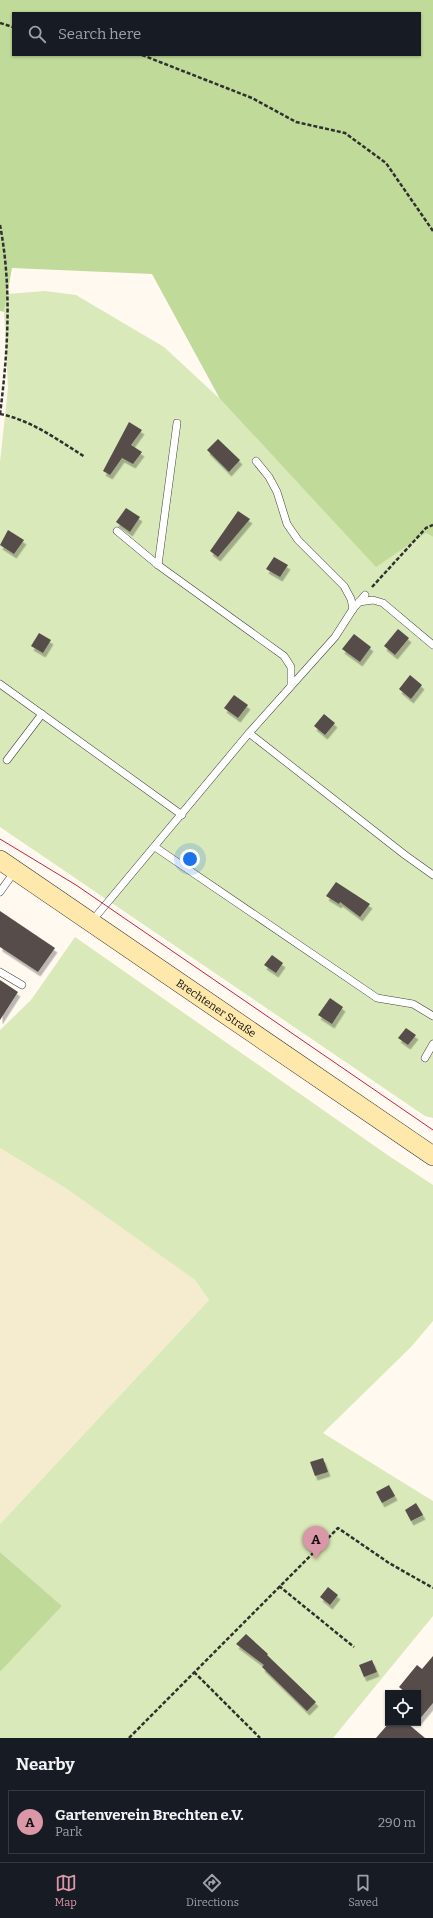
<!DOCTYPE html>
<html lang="en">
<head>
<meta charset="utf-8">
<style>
	body { margin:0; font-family:Bitter,serif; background:#20242c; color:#f1f3f6 }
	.controls { position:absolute; right:12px; bottom:12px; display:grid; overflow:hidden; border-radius:0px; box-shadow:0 1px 3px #0004 }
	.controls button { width:36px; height:36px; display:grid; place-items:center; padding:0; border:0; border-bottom:1px solid #363941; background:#171b24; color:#f1f3f6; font:20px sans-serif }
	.you { position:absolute; left:190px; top:859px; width:14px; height:14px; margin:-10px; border:3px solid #fff; border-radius:50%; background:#1a73e8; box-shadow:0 0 0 6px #1a73e833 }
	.badge { display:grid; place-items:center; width:26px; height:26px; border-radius:50%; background:#da97a7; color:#111; font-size:13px; font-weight:700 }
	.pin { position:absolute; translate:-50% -33px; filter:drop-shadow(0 1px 2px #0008) }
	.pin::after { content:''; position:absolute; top:21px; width:14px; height:12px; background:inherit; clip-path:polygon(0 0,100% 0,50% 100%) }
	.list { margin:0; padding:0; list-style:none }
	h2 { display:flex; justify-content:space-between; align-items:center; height:52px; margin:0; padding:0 16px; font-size:17px }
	h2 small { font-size:13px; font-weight:400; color:#9ea1a6 }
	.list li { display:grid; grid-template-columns:26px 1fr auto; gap:12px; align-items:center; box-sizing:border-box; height:64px; margin:0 8px 8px; padding:0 8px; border:1px solid #363941; border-radius:0px }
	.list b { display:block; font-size:15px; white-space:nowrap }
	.list p { margin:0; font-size:13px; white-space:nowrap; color:#9ea1a6 }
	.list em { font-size:13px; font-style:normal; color:#9ea1a6 }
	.icon { flex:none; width:22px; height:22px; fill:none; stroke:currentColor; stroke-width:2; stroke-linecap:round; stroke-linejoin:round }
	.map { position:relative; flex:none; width:433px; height:1738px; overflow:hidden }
	.search { position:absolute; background:#171b24; box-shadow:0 1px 3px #0004; left:12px; right:12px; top:12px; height:44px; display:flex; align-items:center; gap:10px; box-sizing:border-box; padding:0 14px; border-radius:0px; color:#9ea1a6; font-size:15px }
	.sheet { height:124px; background:#171b24 }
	nav { display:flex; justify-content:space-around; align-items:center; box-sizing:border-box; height:56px; border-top:1px solid #363941; background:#171b24; font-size:11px; color:#9ea1a6 }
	nav a { display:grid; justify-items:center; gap:2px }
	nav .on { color:#da97a7 }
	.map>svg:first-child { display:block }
	.farmland { fill:#f5ecd0 }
	.green { fill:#dae9b9 }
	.forest { fill:#c0da99; fill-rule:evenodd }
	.building { fill:#574d4b; filter:url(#shadow) }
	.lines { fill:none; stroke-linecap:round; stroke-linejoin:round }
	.service-casing { stroke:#414141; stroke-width:8 }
	.secondary-casing { stroke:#303030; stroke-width:20 }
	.path { stroke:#303030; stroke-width:2.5; stroke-dasharray:4 2; stroke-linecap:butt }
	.service { stroke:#fff; stroke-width:7 }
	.secondary { stroke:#fee8ac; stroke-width:19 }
	.tram { stroke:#bd2746; stroke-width:1 }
	.labels { text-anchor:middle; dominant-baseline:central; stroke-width:4; stroke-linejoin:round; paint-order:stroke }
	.street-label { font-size:11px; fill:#0e0e0e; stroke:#fff }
</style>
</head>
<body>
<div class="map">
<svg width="433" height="1738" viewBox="0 0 433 1738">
	<defs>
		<filter id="shadow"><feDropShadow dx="2.5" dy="4.5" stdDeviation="0" flood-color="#0004"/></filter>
	</defs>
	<rect width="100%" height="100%" fill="#fff9f0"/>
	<polygon class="farmland" points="0,1148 67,1189 195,1280 209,1300 0,1524"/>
	<g class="green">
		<polygon points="45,291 76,295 164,347 220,399 376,566 426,533 433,537 433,1118 425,1116 0,827 0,462 8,388 4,312 7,294"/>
		<polygon points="75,937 389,1156 433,1185 433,1321 411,1347 323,1433 433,1501 433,1616 333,1738 0,1738 0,1672 62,1606 0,1552 0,1524 209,1300 195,1280 67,1189 0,1148 0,1030 31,1000"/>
	</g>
	<g class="forest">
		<path d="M0 0H433V537L426 533 376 567 220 399 152 274 12 268 4 312 0 311ZM13 13H420V55H13Z"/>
		<polygon points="0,1552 62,1606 0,1672"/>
	</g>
	<g class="building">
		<polygon points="129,422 142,430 131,445 142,452 133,464 122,458 110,475 103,471"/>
		<polygon points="218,439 240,460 229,472 207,450"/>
		<polygon points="126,508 140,517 130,532 116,522"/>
		<polygon points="238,511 250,519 218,557 210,551"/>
		<polygon points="8,530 24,540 14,554 0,545"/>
		<polygon points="274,557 288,565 280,577 266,569"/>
		<polygon points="398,629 409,638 395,655 384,646"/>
		<polygon points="39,633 51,640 43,653 31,646"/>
		<polygon points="354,634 371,647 360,662 342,649"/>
		<polygon points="410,675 422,685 411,699 399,689"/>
		<polygon points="234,695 248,705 238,718 224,708"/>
		<polygon points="324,714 335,723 325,735 314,726"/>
		<polygon points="336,882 370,904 360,917 340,902 339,904 326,896"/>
		<polygon points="0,911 55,948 38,972 0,947"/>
		<polygon points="272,955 283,963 276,973 264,965"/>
		<polygon points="0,980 18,992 0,1020"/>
		<polygon points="330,998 343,1007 332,1024 318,1015"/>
		<polygon points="406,1028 416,1035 408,1045 398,1038"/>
		<polygon points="323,1458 328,1472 315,1476 310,1462"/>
		<polygon points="389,1485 395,1496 382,1503 376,1492"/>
		<polygon points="416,1503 423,1515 411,1521 405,1510"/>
		<polygon points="328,1587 338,1595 330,1605 320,1597"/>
		<polygon points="246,1634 268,1654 267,1655 316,1702 307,1711 262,1667 264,1665 236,1644"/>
		<polygon points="433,1656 433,1703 418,1721 418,1693 406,1693 399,1687 417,1665 422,1669"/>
		<polygon points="372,1660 377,1672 364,1677 359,1665"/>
		<polygon points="389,1723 407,1723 425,1738 376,1738"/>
	</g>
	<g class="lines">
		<g class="service-casing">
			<g id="service">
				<polyline points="256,461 269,477 277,492 287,524 298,540 344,586 351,599 353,609"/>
				<polyline points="117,531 158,565 284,656 291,667 291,685"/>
				<polyline points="158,565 177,423"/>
				<polyline points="359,602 373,600 383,603 433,645"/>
				<polyline points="0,684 182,815"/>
				<polyline points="249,733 405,855 433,875"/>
				<polyline points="7,760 42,714"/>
				<polyline points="155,847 377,998 413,1004 433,1016"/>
				<polyline points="0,892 15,871"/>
				<polyline points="92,921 249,733 335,637 353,609 365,595"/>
				<polyline points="0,972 22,985"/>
				<polyline points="425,1058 433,1044"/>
			</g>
		</g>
		<g class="secondary-casing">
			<g id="secondary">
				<path id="s1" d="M0 860 433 1156"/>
			</g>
		</g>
		<g class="path">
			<polyline points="0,23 13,27"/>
			<polyline points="142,55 252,98 296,122 345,133 386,163 433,231"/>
			<path d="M0 225C12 288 8 351 0 414"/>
			<path d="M0 414C31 420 58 440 85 457"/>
			<polyline points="372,587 426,528 433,525"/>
			<polyline points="279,1586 354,1647"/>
			<polyline points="194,1672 260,1738"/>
			<polyline points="129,1738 338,1528 389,1563 433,1588"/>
		</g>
		<use href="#service" class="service"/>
		<use href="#secondary" class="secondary"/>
		<polyline class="tram" points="0,839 76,885 433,1130"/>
	</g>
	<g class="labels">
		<g class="street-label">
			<text stroke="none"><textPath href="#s1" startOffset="262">Brechtener Straße</textPath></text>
		</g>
	</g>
</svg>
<div class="controls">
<button><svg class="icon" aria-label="locate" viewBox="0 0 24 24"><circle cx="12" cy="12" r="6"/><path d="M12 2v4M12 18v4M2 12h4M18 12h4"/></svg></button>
</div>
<div class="you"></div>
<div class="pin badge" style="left:316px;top:1559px">A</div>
<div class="search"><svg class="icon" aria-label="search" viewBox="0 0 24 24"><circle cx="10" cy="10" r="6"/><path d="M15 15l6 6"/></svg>Search here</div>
</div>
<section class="sheet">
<h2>Nearby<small></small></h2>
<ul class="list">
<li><span class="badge">A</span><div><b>Gartenverein Brechten e.V.</b><p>Park</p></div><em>290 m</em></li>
</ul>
</section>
<nav>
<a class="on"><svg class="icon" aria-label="map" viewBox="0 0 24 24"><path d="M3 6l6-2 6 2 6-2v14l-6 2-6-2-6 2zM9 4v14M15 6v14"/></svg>Map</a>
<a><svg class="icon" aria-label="directions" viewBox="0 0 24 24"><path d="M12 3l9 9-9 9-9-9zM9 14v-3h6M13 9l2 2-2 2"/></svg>Directions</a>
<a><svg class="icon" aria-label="saved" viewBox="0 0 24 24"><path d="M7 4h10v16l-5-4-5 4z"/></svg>Saved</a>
</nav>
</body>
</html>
